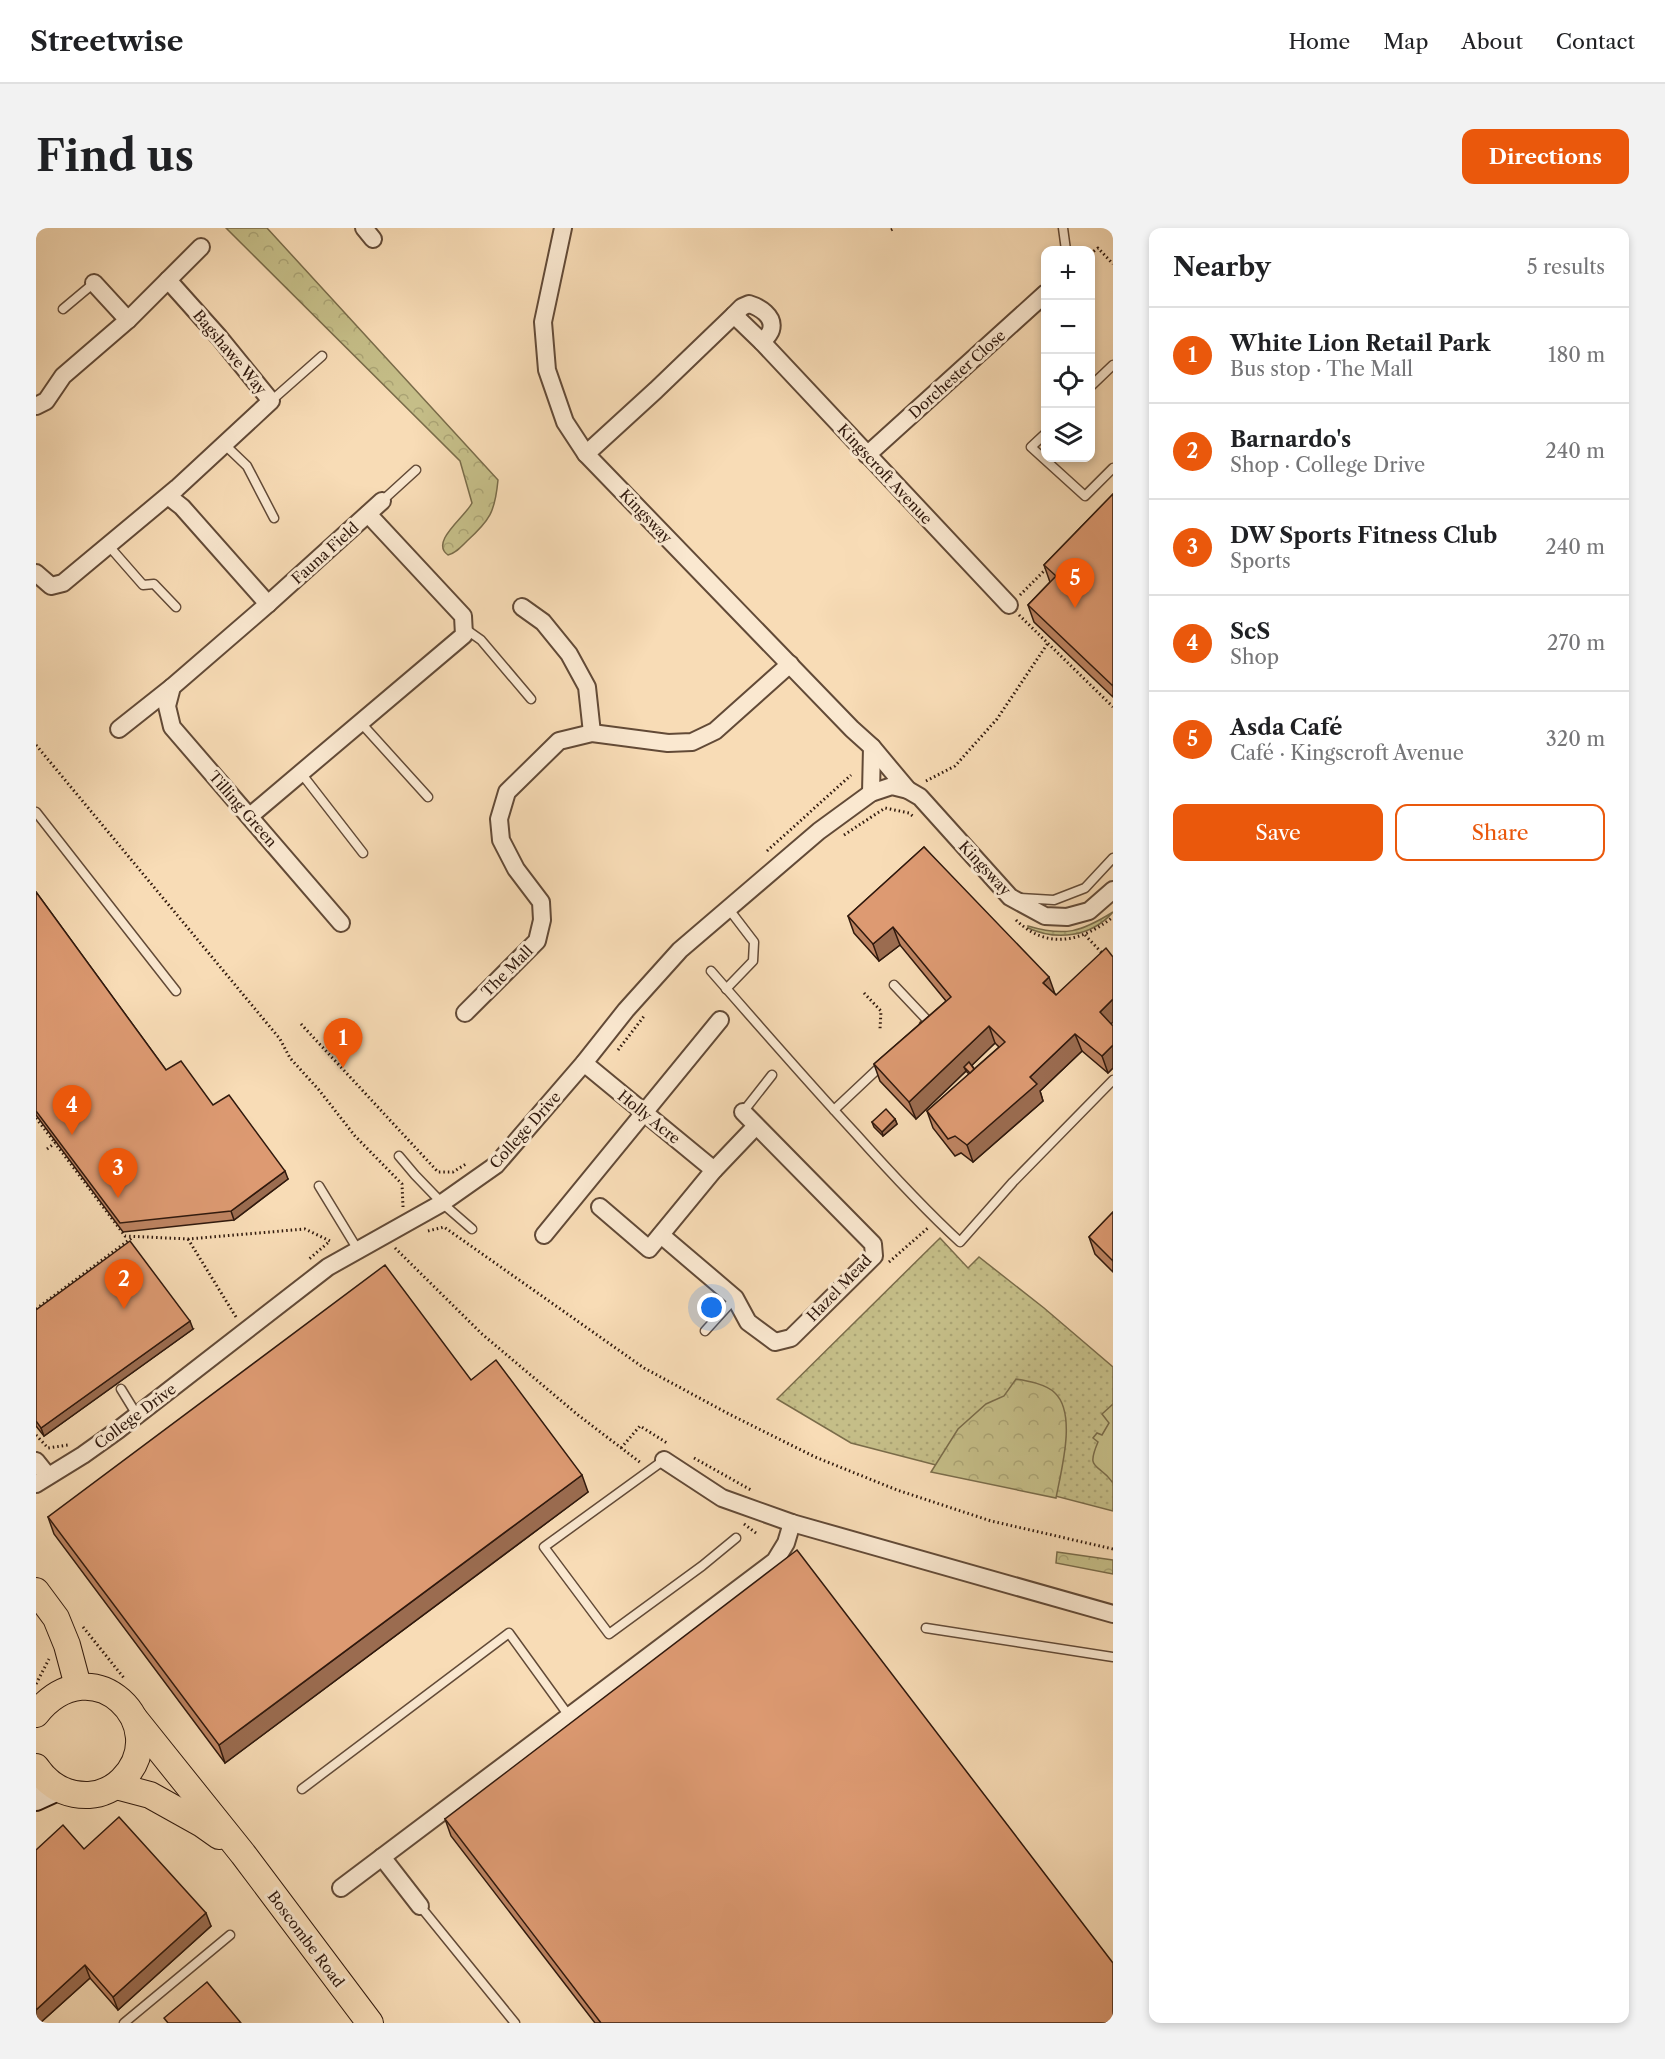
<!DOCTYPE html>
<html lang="en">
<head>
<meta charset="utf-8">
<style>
	body { margin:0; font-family:"Libre Caslon Text",serif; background:#f2f2f2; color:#202124 }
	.controls { position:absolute; right:18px; top:18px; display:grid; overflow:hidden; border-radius:12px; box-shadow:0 3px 9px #0003 }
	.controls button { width:54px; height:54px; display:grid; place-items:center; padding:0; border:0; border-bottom:2px solid #e0e0e0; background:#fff; color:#202124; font:30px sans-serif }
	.you { position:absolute; left:676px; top:1080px; width:21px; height:21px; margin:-15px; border:4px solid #fff; border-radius:50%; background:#1a73e8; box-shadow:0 0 0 9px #1a73e833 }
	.badge { display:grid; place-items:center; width:39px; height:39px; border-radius:50%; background:#ea580c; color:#fff; font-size:20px; font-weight:700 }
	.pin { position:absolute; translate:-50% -50px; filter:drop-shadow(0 2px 3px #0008) }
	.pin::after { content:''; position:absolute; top:32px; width:21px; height:18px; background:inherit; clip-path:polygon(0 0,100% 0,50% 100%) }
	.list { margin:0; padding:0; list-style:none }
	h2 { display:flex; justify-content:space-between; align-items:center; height:78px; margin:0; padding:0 24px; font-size:26px }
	h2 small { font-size:20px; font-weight:400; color:#757577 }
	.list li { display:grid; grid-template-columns:39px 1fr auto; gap:18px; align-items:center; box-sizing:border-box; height:96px; padding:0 24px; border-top:2px solid #e0e0e0 }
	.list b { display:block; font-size:22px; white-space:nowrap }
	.list p { margin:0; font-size:20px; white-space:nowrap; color:#757577 }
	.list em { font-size:20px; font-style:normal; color:#757577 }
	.actions { display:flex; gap:12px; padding:18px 24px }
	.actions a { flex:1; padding:14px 0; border:2px solid #ea580c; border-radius:12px; text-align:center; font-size:21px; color:#ea580c }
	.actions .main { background:#ea580c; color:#fff }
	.icon { flex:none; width:33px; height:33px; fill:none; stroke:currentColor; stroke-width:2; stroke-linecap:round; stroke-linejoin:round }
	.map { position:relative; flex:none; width:1077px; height:1795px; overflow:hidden; border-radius:12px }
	header { display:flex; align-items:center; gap:36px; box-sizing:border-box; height:84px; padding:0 30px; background:#fff; border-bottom:2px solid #e0e0e0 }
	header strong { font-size:28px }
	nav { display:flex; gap:33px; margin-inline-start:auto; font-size:21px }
	.intro { display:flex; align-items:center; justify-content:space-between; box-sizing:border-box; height:144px; padding:0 36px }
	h1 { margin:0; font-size:42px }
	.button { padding:15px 27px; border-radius:12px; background:#ea580c; color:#fff; font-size:21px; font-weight:700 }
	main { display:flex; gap:36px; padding:0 36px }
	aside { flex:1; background:#fff; border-radius:12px; box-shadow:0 3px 9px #0003 }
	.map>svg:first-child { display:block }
	.green { fill:url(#green-dots); stroke:#7a6c4a; stroke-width:1.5 }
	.forest { fill:url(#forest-crowns); stroke:#7a6c4a; stroke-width:1.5 }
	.pitch { fill:#c5be88; stroke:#7a6c4a; stroke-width:1.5 }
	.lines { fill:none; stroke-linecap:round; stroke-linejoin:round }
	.lane-casing { stroke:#624a37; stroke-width:11 }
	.street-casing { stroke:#624a37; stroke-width:20 }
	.secondary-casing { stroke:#30190d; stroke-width:26 }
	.primary-casing { stroke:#30190d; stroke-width:28 }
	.path { stroke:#30190d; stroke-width:3; stroke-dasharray:1.5 3; stroke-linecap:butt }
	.lane { stroke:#fae8d0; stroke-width:8 }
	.street { stroke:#fae8d0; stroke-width:16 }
	.secondary { stroke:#fae8d0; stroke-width:22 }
	.primary { stroke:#f8dcb6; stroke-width:26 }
	.wall { fill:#be8462; stroke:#30190d; stroke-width:1.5; fill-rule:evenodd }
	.shaded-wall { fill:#9b6c50; stroke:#30190d; stroke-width:1.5 }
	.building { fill:#dd9a72; stroke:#30190d; stroke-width:1.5 }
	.labels { text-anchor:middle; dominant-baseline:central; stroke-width:6; stroke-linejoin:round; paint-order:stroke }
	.street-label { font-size:15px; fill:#30190d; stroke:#fae8d0 }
</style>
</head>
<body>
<header>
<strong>Streetwise</strong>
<nav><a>Home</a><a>Map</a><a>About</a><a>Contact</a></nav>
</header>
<div class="intro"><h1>Find us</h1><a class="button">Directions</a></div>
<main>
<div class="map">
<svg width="1077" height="1795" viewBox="0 0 1077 1795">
	<defs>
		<pattern id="green-dots" width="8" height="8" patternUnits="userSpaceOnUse" patternTransform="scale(1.5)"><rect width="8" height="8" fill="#c5be88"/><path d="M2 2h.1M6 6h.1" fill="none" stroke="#aaa374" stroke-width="1.8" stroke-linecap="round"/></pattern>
		<pattern id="forest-crowns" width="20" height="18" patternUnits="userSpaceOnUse" patternTransform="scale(1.5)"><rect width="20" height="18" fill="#c5be88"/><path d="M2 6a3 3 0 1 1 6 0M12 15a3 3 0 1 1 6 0" fill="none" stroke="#aaa374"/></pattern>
	</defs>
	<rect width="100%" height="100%" fill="#f8dcb6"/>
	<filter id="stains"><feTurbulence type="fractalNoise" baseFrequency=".00333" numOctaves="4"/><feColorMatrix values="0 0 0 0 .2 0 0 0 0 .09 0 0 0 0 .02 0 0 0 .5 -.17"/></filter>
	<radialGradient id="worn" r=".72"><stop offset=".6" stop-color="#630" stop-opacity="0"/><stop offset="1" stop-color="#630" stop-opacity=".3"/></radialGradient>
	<g class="green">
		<path d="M1077 684C1055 709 1021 713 992 700V698C1029 709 1045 704 1077 684Z"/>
		<polygon points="904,1010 932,1040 943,1029 1008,1080 1077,1139 1077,1283 815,1215 741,1171"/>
	</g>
	<g class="forest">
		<path d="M190 0H231L462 252C459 284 454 292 431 313 425 319 420 325 412 327 393 314 430 288 436 275L424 233Z"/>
		<path d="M980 1151C992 1153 1010 1156 1019 1165 1041 1186 1025 1243 1020 1270L895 1244 922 1201 950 1176 968 1168Z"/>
		<polygon points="1021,1324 1077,1332 1077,1346 1020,1335"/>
	</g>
	<path class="pitch" d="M1077 1176V1255C1063 1234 1049 1244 1062 1214L1057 1210 1061 1205 1066 1207 1073 1195 1066 1186Z"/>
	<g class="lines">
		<g class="lane-casing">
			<g id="lane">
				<polyline points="1027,0 1030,22"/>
				<polyline points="27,81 58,55"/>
				<polyline points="1054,159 1077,137"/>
				<polyline points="235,173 286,128"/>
				<polyline points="1010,205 995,219 1049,268 1077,240"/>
				<polyline points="188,216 211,238 238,290"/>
				<polyline points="346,273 380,242"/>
				<polyline points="72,317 107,357 118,356 140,379"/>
				<polyline points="428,400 445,412 495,471"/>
				<polyline points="325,495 392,569"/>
				<polyline points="265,545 327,625"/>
				<polyline points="0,584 140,763"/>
				<polyline points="984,670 1018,672 1049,660 1077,630"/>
				<path d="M675 743C723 798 770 852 819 905 853 943 887 980 924 1014L977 954 1077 852"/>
				<polyline points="858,757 892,793 888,797"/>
				<polyline points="690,761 717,733 718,714 692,680"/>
				<polyline points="798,882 848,835"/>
				<polyline points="707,884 736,847"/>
				<polyline points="363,928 379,947 406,975 436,1001"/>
				<polyline points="283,958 322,1022"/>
				<polyline points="669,1103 699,1070"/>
				<polyline points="85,1161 101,1187"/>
				<polyline points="628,1232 508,1319 573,1406 666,1338 700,1310"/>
				<polyline points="890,1400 1077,1429"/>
				<polyline points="266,1561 473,1405 533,1488"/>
				<polyline points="384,1678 479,1795"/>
				<polyline points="88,1795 194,1707"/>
			</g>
		</g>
		<g class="street-casing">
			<g id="street">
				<polyline points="328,0 337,11"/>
				<polyline points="527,0 507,94 511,142 529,194 550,226 816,501 836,519 872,562"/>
				<polyline points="58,55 92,92"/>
				<path d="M698 87 706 79 713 76C723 79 739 88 735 102 734 106 729 111 726 114"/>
				<polyline points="0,178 10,173 27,148 92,92 165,19"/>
				<polyline points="550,226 620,162 698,87 726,114 973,377"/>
				<polyline points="831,227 1010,65"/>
				<polyline points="132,268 146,279 232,376"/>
				<polyline points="0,345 15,358 27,355 141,260 235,173 183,109 132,52"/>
				<polyline points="486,379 507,394 533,426 551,459 556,505"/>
				<polyline points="83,501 136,459"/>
				<polyline points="835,565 836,519"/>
				<polyline points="214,588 428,407 427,388 332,286"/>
				<polyline points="305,695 136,499 131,478 136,459 232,376 346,273"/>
				<polyline points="429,785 501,713 506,692 505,674 480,641 465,612 463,591 471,564 523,513 556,505 632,515 656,514 679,503 754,436"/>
				<polyline points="548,835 678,942"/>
				<polyline points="564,979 613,1021 678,942 720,898"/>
				<polyline points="508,1007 684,792"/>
				<polyline points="625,1007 699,1070 712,1094 739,1114 755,1110 838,1028 837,1016 707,884"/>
				<polyline points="628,1232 686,1270 756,1295 1077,1386"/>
				<polyline points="0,1233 12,1248"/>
				<polyline points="0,1256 47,1227 82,1202 292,1039 406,975 460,937 548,835 590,782 644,722 783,603 835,565 856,558 872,562 884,569 974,669 1009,688 1031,689 1053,683 1077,662"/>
				<polyline points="346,1629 384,1678"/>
				<polyline points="305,1660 739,1333 750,1315 756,1295"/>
			</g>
		</g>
		<g class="secondary-casing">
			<polyline id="secondary" points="0,1571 22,1561"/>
		</g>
		<g class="primary-casing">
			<g id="primary">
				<polyline points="0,1363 20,1390 31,1417 42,1458"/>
				<path d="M0 1486C57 1415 139 1499 86 1552 77 1561 66 1566 53 1567 30 1568 13 1558 0 1539"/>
				<polyline points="98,1490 207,1626 334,1795"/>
				<polyline points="80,1558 114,1567 166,1596 183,1608"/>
			</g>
		</g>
		<g class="path">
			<polyline points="855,2 859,0"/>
			<polyline points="1054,26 1062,20 1077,36"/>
			<polyline points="984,367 1011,340"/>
			<polyline points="983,387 1077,479"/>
			<polyline points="0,517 244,811 254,830 283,862 319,908 366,956 367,979"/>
			<polyline points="890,553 919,538 961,491 1012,415"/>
			<polyline points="808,607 849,580 873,585 878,589"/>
			<polyline points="731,623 815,547"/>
			<path d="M980 692C1011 722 1045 714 1077 689"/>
			<polyline points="1049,707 1066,725"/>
			<polyline points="828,765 845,783 844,801"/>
			<polyline points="265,796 402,944 417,944 430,936"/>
			<polyline points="582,822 609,787"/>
			<polyline points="0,890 19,915"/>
			<polyline points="11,921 19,915 89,1008 152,1011 269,1001 294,1013 272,1032"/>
			<polyline points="392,1003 408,999 608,1140 693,1186 779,1229 861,1262 955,1293 1077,1321"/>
			<polyline points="152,1011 200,1089"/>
			<polyline points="359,1020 446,1106 542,1187 605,1235"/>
			<polyline points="853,1034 893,999"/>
			<polyline points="0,1081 97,1009"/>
			<polyline points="0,1207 12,1220 32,1217"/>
			<polyline points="585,1220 604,1198 631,1215"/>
			<polyline points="658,1230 715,1262"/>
			<polyline points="708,1296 720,1305"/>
			<polyline points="47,1399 88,1450"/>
			<polyline points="0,1456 13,1431"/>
		</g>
		<use href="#lane" class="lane"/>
		<use href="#street" class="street"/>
		<use href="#secondary" class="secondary"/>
		<use href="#primary" class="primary"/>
	</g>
	<g class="wall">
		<polygon points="1077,266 1077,469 998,394 992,377 1014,354 1008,337"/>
		<path d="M888 619 1019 766 1077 794 1075 796 1077 798V840L1072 845 1046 823 1004 863 1007 873 937 934 925 925 919 928 897 900 891 883 933 846 930 843 880 891 844 853 838 836 910 773 864 717 843 733 818 705 812 688ZM959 815 963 819 938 841 936 837Z"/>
		<polygon points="0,664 130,842 252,951 198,992 87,1004 0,887"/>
		<polygon points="859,891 861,896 847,908 838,899 836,894"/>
		<polygon points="1077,984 1077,1044 1059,1026 1053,1009"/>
		<polygon points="0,1082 157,1101 8,1208 0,1198"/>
		<polygon points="435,1152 552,1264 189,1535 18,1306 12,1289"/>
		<polygon points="409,1591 1077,1795 559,1795 415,1608"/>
		<polygon points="48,1621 175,1698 82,1782 54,1750 4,1795 0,1795"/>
	</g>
	<g class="shaded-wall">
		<polygon points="857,699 864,717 843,733 837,716"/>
		<polygon points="1013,749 1019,766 1007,755"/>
		<polygon points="1077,771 1077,794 1070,801 1064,784"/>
		<polygon points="953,798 959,815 931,842 928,839 930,843 880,891 873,874"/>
		<polygon points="1039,806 1046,823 1004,863 1007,873 937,934 931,917 994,849"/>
		<polygon points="1077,817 1077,840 1072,845 1066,828"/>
		<polygon points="859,891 861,896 847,908 846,904"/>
		<polygon points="249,943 252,951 198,992 195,983"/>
		<polygon points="154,1093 157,1101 8,1208 5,1200"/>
		<polygon points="546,1247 552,1264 189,1535 183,1517"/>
		<polygon points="170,1685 175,1698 82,1782 77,1769"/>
		<polygon points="49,1737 54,1750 4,1795 0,1795 0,1782"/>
	</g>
	<g class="building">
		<polygon points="1077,266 1077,458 992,377 1020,348 1008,337"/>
		<polygon points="888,619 1013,749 1007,755 1020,767 1070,720 1077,729 1077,771 1064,784 1077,798 1077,817 1066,828 1039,806 994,849 1001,856 931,917 919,908 912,911 891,883 969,814 953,798 873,874 838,836 915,769 857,699 837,716 812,688"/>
		<polygon points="0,664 130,842 145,833 177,877 193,867 249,943 195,983 84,995 0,883"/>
		<polygon points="933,834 938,841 934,845 928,839"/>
		<polygon points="850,881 859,891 846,904 836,894"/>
		<polygon points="1077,984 1077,1033 1053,1009"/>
		<polygon points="94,1013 154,1093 5,1200 0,1193 0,1082"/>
		<polygon points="349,1037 435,1152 460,1132 546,1247 183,1517 12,1289"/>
		<polygon points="761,1322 1077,1735 1077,1795 565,1795 409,1591"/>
		<polygon points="83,1589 170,1685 77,1769 49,1737 0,1782 0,1622 27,1597 48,1621"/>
		<polygon points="171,1754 205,1795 132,1795 128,1790"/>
	</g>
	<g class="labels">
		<g class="street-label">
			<text transform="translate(194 124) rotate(50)">Bagshawe Way</text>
			<text transform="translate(921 146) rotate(-42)">Dorchester Close</text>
			<text transform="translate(849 246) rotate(47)">Kingscroft Avenue</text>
			<text transform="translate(610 288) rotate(46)">Kingsway</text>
			<text transform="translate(289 325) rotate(-42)">Fauna Field</text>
			<text transform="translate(207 581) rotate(49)">Tilling Green</text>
			<text transform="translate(949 640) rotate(47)">Kingsway</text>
			<text transform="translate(471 743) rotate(-45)">The Mall</text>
			<text transform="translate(613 889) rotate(39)">Holly Acre</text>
			<text transform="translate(489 902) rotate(-48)">College Drive</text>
			<text transform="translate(803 1060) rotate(-46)">Hazel Mead</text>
			<text transform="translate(99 1188) rotate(-37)">College Drive</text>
			<text transform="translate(270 1711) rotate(53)">Boscombe Road</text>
		</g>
	</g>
	<rect width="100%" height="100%" filter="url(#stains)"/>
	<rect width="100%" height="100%" fill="url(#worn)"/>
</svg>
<div class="controls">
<button>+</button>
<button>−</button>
<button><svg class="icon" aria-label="locate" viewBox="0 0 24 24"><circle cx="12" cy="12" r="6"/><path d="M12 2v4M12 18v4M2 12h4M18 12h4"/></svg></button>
<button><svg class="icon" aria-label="layers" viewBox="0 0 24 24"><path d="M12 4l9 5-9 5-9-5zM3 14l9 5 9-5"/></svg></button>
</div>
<div class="you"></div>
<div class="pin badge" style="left:307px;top:840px">1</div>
<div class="pin badge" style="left:88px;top:1081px">2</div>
<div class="pin badge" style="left:82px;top:970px">3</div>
<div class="pin badge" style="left:36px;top:907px">4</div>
<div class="pin badge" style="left:1039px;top:380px">5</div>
</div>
<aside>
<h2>Nearby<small>5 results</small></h2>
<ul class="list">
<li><span class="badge">1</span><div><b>White Lion Retail Park</b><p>Bus stop · The Mall</p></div><em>180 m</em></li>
<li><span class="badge">2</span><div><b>Barnardo's</b><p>Shop · College Drive</p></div><em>240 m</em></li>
<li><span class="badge">3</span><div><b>DW Sports Fitness Club</b><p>Sports</p></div><em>240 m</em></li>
<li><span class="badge">4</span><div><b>ScS</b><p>Shop</p></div><em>270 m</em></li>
<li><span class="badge">5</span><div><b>Asda Café</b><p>Café · Kingscroft Avenue</p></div><em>320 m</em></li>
</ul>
<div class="actions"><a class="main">Save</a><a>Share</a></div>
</aside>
</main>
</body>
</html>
